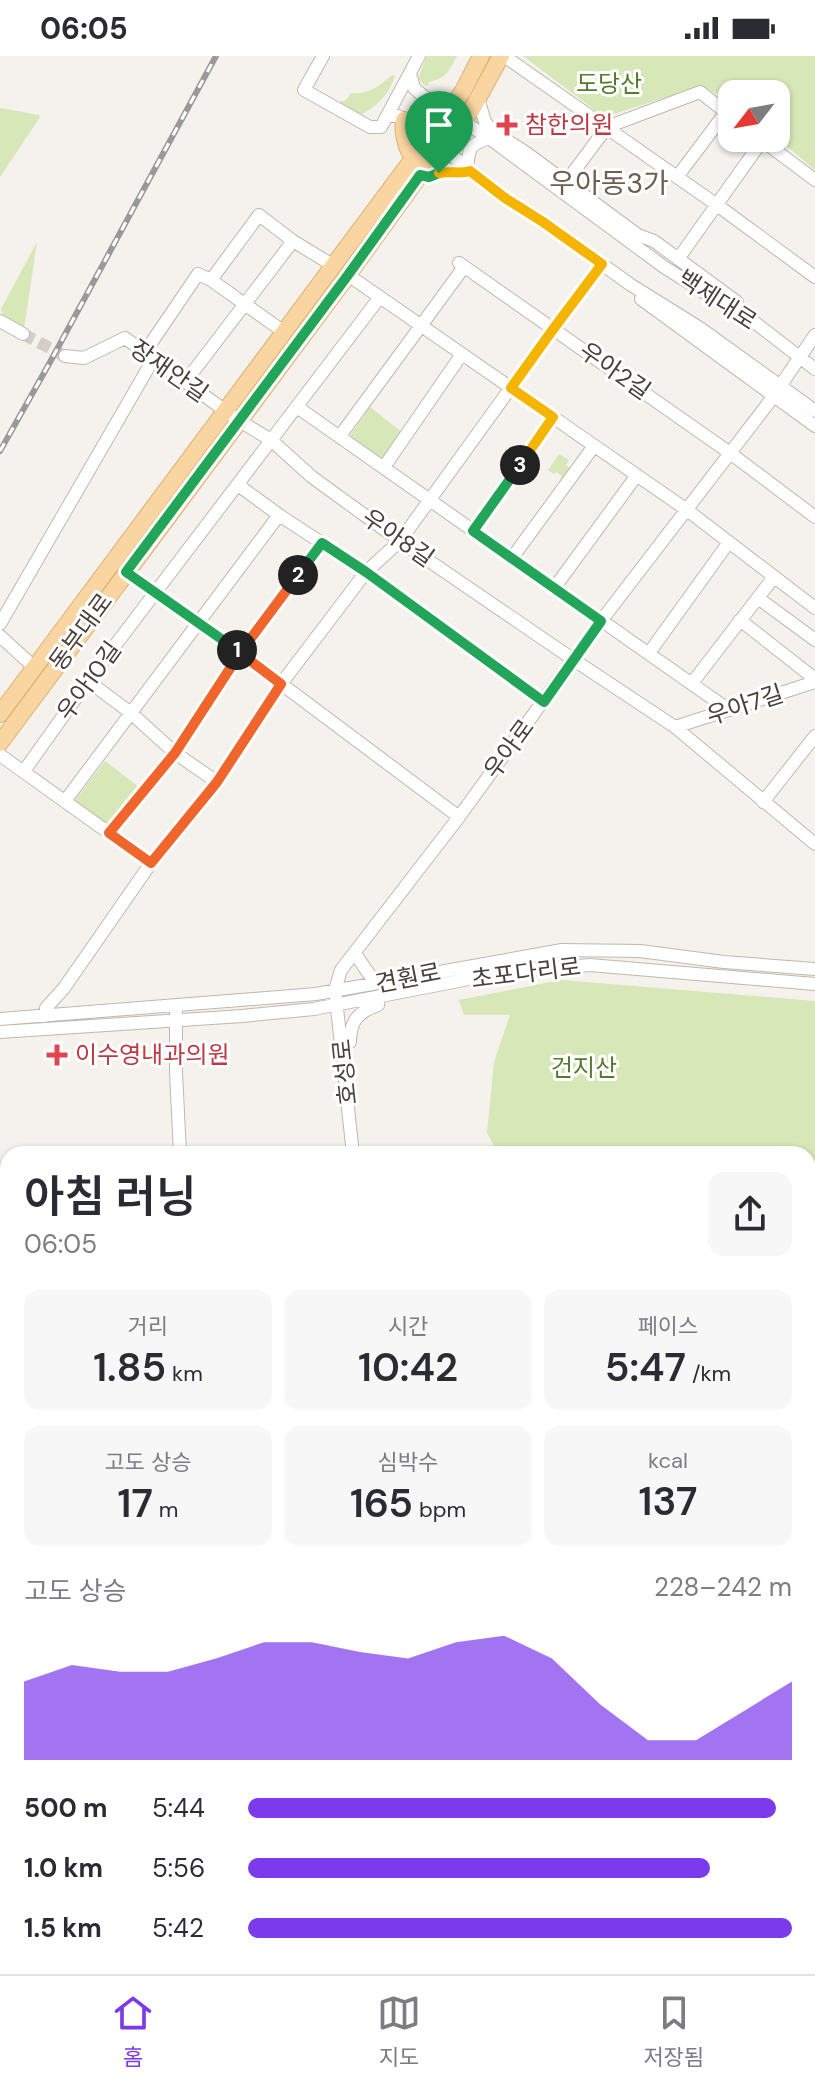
<!DOCTYPE html>
<html lang="ko">
<head>
<meta charset="utf-8">
<style>
	body { margin:0; font-family:"DM Sans","Noto Sans KR",sans-serif; background:#f7f7f7; color:#2b2b33; height:100vh; display:flex; flex-direction:column; font-size:30px; white-space:nowrap }
	* { box-sizing:border-box; margin:0 }
	p { font-size:26px; color:#7c7c81 }
	.icon { flex:none; width:44px; height:44px; fill:none; stroke:currentColor; stroke-width:2; stroke-linecap:round; stroke-linejoin:round }
	.map { position:relative; flex:1; overflow:hidden }
	.details { position:absolute; left:0px; top:1090px; width:816px; height:828px; display:flex; flex-direction:column; background:#fff; border-radius:24px 24px 0 0; box-shadow:0 2px 6px #0004 }
	.details>* { flex:none }
	.needle { width:52px; rotate:239deg }
	.buttons { position:absolute; left:718px; top:24px; display:grid; gap:16px }
	.buttons a { display:grid; place-items:center; width:72px; height:72px; border-radius:16px; background:#fff; box-shadow:0 2px 6px #0004; font-size:40px }
	.pin { position:absolute; display:grid; place-items:center; width:68px; height:68px; color:#fff; margin:-82px -34px; border-radius:50% 50% 50% 0; rotate:-45deg; box-shadow:0 0 8px #0007 }
	.pin .icon { rotate:45deg }
	.km { position:absolute; width:40px; height:40px; margin:-20px; border-radius:50%; background:#222; color:#fff; font-size:22px; line-height:40px; text-align:center }
	.round { display:grid; place-items:center; flex:none; width:84px; height:84px; border-radius:16px; background:#f7f7f7 }
	.overview { display:flex; align-items:center; justify-content:space-between; height:136px; padding:0 24px }
	h1 { font-size:44px; font-weight:600; line-height:60px }
	.metrics { display:grid; grid-template-columns:repeat(3,1fr); gap:12px; height:136px; padding:8px 24px }
	.metrics div { display:grid; align-content:center; border-radius:16px; background:#f7f7f7; text-align:center }
	.metrics b { font-size:40px; font-weight:600 }
	.metrics small { font-size:22px; font-weight:400 }
	.metrics p { font-size:22px }
	.chart { height:224px; padding:16px 24px }
	.chart p { display:flex; justify-content:space-between }
	.chart svg { width:100%; height:144px; margin-top:8px; fill:#7c3aed; opacity:.7 }
	ul { padding:0 24px; list-style:none; font-size:26px }
	li { display:grid; grid-template-columns:128px 96px 1fr; align-items:center; height:60px }
	li i { height:20px; border-radius:10px; background:#7c3aed }
	.status { display:flex; justify-content:space-between; align-items:center; height:56px; padding:0 40px; background:#fff; direction:ltr }
	.status svg { height:22px; fill:currentColor }
	.tab-bar { display:flex; justify-content:space-around; align-items:center; height:112px; border-top:2px solid #e1e1e2; background:#fff; font-size:22px; color:#7c7c81 }
	.tab-bar a { display:grid; justify-items:center; gap:4px }
	.tab-bar .on { color:#7c3aed }
	.map>svg:first-child { display:block }
	.green { fill:#d7e7b7 }
	.lines { fill:none; stroke-linecap:round; stroke-linejoin:round }
	.minor-tunnel { stroke:#d3cec8; stroke-width:12; stroke-dasharray:12 6; stroke-linecap:butt }
	.minor-casing { stroke:#c0b8af; stroke-width:14 }
	.major-casing { stroke:#deb071; stroke-width:18 }
	.minor { stroke:#fff; stroke-width:12 }
	.major { stroke:#f9d5a1; stroke-width:16 }
	.rail-casing { stroke:#999; stroke-width:6 }
	.rail { stroke:#fff; stroke-width:3; stroke-dasharray:9; stroke-linecap:butt }
	.split-1-casing { stroke:#fff; stroke-width:16 }
	.split-2-casing { stroke:#fff; stroke-width:16 }
	.split-3-casing { stroke:#fff; stroke-width:16 }
	.split-4-casing { stroke:#fff; stroke-width:16 }
	.split-1 { stroke:#22a559; stroke-width:10 }
	.split-2 { stroke:#f0652b; stroke-width:10 }
	.split-3 { stroke:#22a559; stroke-width:10 }
	.split-4 { stroke:#f5b400; stroke-width:10 }
	.health-dot { fill:#e0444e; stroke:#fff; stroke-width:3 }
	.labels { text-anchor:middle; stroke-width:6; stroke-linejoin:round; paint-order:stroke }
	.park-label { font-size:24px; fill:#54792f; stroke:#fff }
	.health-label { font-size:24px; fill:#be3a42; stroke:#fff; text-anchor:start }
	.street-label { font-size:24px; fill:#49413a; stroke:#fff }
	.quarter-label { font-size:28px; fill:#6c5e51; stroke:#fff }
</style>
</head>
<body>
<div class="status"><b>06:05</b><svg viewBox="0 0 49 12"><path d="M0 12V9h3v3zM5 12V6h3v6zM10 12V3h3v9zM15 12V0h3v12zM26 1h20v11H26zM47 4h2v5h-2z"/></svg></div>
<div class="map">
<svg width="815" height="1918" viewBox="0 0 815 1918">
	<rect width="100%" height="100%" fill="#f5f1ec"/>
	<path class="green" d="M 427,0 L 457,0 C 449,15 447,22 429,26 L 428,30 L 424,29 L 418,22 Z
		M 523,0 L 815,0 L 815,114 L 776,81 L 776,38 L 732,38 L 732,46 L 702,30 L 604,61 Z
		M 392,19 L 395,20 C 390,37 376,52 360,59 L 333,47 L 345,45 L 351,37 C 368,39 380,30 392,19 Z
		M 0,52 L 39,59 L 40,61 L 0,121 Z
		M 37,186 L 24,273 L 3,261 L 1,253 Z
		M 370,351 L 403,377 L 383,405 L 350,380 Z
		M 559,398 L 569,404 L 566,409 L 571,413 L 562,425 L 560,424 L 562,420 L 556,416 L 554,418 L 548,414 Z
		M 105,705 L 139,731 L 108,773 L 73,747 Z
		M 561,924 L 815,945 L 815,1667 L 808,1675 L 808,1098 L 498,1098 L 487,1077 L 494,1006 L 510,959 L 464,959 L 459,944 Z
		M 808,1795 L 815,1804 L 815,1918 L 341,1918 L 337,1910 L 808,1910 Z
		M 8,1819 L 8,1885 L 0,1891 L 0,1829 Z
		M 8,1890 L 8,1910 L 87,1910 L 87,1918 L 0,1918 L 0,1895 Z
		M 93,1910 L 160,1910 L 161,1918 L 92,1918 Z"/>
	<g class="lines">
		<path class="minor-tunnel" d="M 23,278 L 65,300"/>
		<g class="minor-casing">
			<path id="minor" d="M 323,0 L 304,34 L 370,71 L 381,71 L 419,0
				M 504,0 L 717,149 L 815,221
				M 410,18 L 414,32 L 422,39 L 489,82 L 664,211 L 732,254 L 740,255 L 815,313
				M 478,42 L 485,66 L 494,76 L 525,96 L 638,179 L 654,185 L 737,246 L 740,255
				M 387,60 L 398,60 L 404,64 L 429,81 L 505,142 L 543,166 L 631,229 L 700,272 L 815,355
				M 759,82 L 815,124
				M 467,112 C 470,92 467,90 489,82
				M 420,119 C 431,121 437,115 448,116 C 457,116 462,117 470,115
				M 677,121 L 726,56
				M 566,126 L 607,71 L 700,36 L 732,61
				M 678,203 L 762,85
				M 459,207 L 730,397 L 815,461
				M 348,219 L 687,454 L 815,552
				M 211,224 L 259,159 L 293,185 L 334,210
				M 641,243 L 815,370
				M 0,265 L 23,278
				M 145,296 L 198,218 L 211,224 L 284,276
				M 65,300 L 84,302 L 125,282 L 238,364 L 271,384 L 312,421 L 400,485 L 574,604 L 675,671 L 815,788
				M 186,325 L 293,185
				M 297,351 L 729,654
				M 340,380 L 464,211
				M 384,411 L 462,298
				M 238,429 L 279,459 L 366,516 L 544,646
				M 473,475 L 553,361
				M 512,502 L 594,390
				M 126,516 L 240,597 L 459,761
				M 555,531 L 637,419
				M 758,542 L 815,584
				M 740,564 L 815,623
				M 0,568 L 154,302
				M 0,580 L 35,612
				M 649,597 L 729,486
				M 88,625 L 131,657 L 175,697 L 217,726
				M 692,627 L 774,521
				M 675,671 L 815,626
				M 0,699 L 151,807
				M 24,715 L 88,625 L 380,241
				M 65,745 L 279,459
				M 763,746 L 815,680
				M 109,777 L 175,697 L 240,597 L 322,487
				M 354,897 C 361,904 364,913 371,920 L 372,928
				M 176,957 L 176,1016 L 180,1098
				M 46,960 L 46,952 L 64,932 L 151,807 L 217,726 L 281,628 L 366,516 L 400,485 L 554,272 L 602,208
				M 0,963 L 316,938 L 562,894 L 640,895 L 724,906 L 815,913
				M 0,976 L 242,960 L 314,953 L 505,916 L 590,909 L 815,928
				M 342,987 L 350,986 C 350,965 358,956 378,949 L 379,941
				M 353,1098 L 335,934 L 341,914 L 459,761 L 601,565 L 770,345 L 815,279
				M 0,1366 L 8,1361
				M 0,1420 L 8,1426
				M 0,1610 L 8,1617
				M 0,1795 L 8,1783
				M 201,1910 L 205,1918"/>
		</g>
		<g class="major-casing">
			<path id="major" d="M 404,64 C 402,76 406,92 413,102
				M 0,658 L 429,81 L 463,35 L 481,0
				M 0,687 L 348,219 L 420,119 L 471,55 L 501,0"/>
		</g>
		<use href="#minor" class="minor"/>
		<use href="#major" class="major"/>
		<g class="rail-casing">
			<path id="rail" d="M 0,395 L 49,308 L 216,0"/>
		</g>
		<use href="#rail" class="rail"/>
	</g>
	<g class="lines">
		<g class="split-1-casing">
			<path id="split-1" d="M 237,594 L 126,516 L 348,219 L 420,119 L 429,121 L 439,117"/>
		</g>
		<g class="split-2-casing">
			<path id="split-2" d="M 237,594 L 240,597 L 281,628 L 217,726 L 151,807 L 109,777 L 175,697 L 240,597 L 298,519"/>
		</g>
		<g class="split-3-casing">
			<path id="split-3" d="M 298,519 L 322,487 L 366,516 L 544,646 L 601,565 L 473,475 L 520,409"/>
		</g>
		<g class="split-4-casing">
			<path id="split-4" d="M 439,117 C 450,115 460,118 470,115 L 505,142 L 543,166 L 602,208 L 554,272 L 511,332 L 553,361 L 520,409"/>
		</g>
		<use href="#split-1" class="split-1"/>
		<use href="#split-2" class="split-2"/>
		<use href="#split-3" class="split-3"/>
		<use href="#split-4" class="split-4"/>
	</g>
	<g class="health-dot">
		<path d="M503 57h8v8h8v8h-8v8h-8v-8h-8v-8h8z"/>
		<path d="M53 987h8v8h8v8h-8v8h-8v-8h-8v-8h8z"/>
	</g>
	<g class="labels">
		<g class="park-label">
			<text x="609" y="36">도당산</text>
			<text x="584" y="1020">건지산</text>
		</g>
		<g class="health-label">
			<text x="525" y="77">참한의원</text>
			<text x="75" y="1007">이수영내과의원</text>
		</g>
		<g class="street-label">
			<text transform="translate(717 244) rotate(33)" y="8">백제대로</text>
			<text transform="translate(169 315) rotate(35)" y="8">장재안길</text>
			<text transform="translate(615 315) rotate(35)" y="8">우아2길</text>
			<text transform="translate(398 482) rotate(35)" y="8">우아8길</text>
			<text transform="translate(81 576) rotate(-54)" y="8">동부대로</text>
			<text transform="translate(89 625) rotate(-54)" y="8">우아10길</text>
			<text transform="translate(745 649) rotate(-18)" y="8">우아7길</text>
			<text transform="translate(509 693) rotate(-54)" y="8">우아로</text>
			<text transform="translate(526 917) rotate(-7)" y="8">초포다리로</text>
			<text transform="translate(408 922) rotate(-11)" y="8">견훤로</text>
			<text transform="translate(345 1016) rotate(-96)" y="8">호성로</text>
		</g>
		<g class="quarter-label">
			<text x="609" y="137">우아동3가</text>
		</g>
	</g>
</svg>
<div class="buttons">
<a><svg class="needle" viewBox="-14 -14 28 28"><path d="M0-13l5 13h-10z" fill="#e53935"/><path d="M0 13l5-13h-10z" fill="#7c7c81"/></svg></a>
</div>
<div class="pin" style="left:439px;top:117px;background:#1e9e55"><svg class="icon" aria-label="arrive" viewBox="0 0 24 24"><path d="M6 21V4h12l-3 4 3 4H6"/></svg></div>
<b class="km" style="left:237px;top:594px">1</b>
<b class="km" style="left:298px;top:519px">2</b>
<b class="km" style="left:520px;top:409px">3</b>
<section class="details">
<div class="overview"><div><h1>아침 러닝</h1><p>06:05</p></div><a class="round"><svg class="icon" aria-label="share" viewBox="0 0 24 24"><path d="M12 15V3M7 8l5-5 5 5M5 13v7h14v-7"/></svg></a></div>
<div class="metrics">
<div><p>거리</p><b>1.85<small> km</small></b></div>
<div><p>시간</p><b>10:42</b></div>
<div><p>페이스</p><b>5:47<small> /km</small></b></div>
</div>
<div class="metrics">
<div><p>고도 상승</p><b>17<small> m</small></b></div>
<div><p>심박수</p><b>165<small> bpm</small></b></div>
<div><p>kcal</p><b>137</b></div>
</div>
<div class="chart"><p><span>고도 상승</span>228–242 m</p>
<svg viewBox="0 0 160 44" preserveAspectRatio="none"><path d="M0 44V20L10 15L20 17L30 17L40 13L50 8L60 8L70 11L80 13L90 8L100 6L110 13L120 27L130 38L140 38L150 29L160 20V44z"/></svg>
</div>
<ul>
<li><b>500 m</b>5:44<i style="width:97%"></i></li>
<li><b>1.0 km</b>5:56<i style="width:85%"></i></li>
<li><b>1.5 km</b>5:42<i style="width:100%"></i></li>
</ul>
</section>
</div>
<nav class="tab-bar">
<a class="on"><svg class="icon" aria-label="home" viewBox="0 0 24 24"><path d="M3 11l9-7 9 7M6 9v11h12V9"/></svg>홈</a>
<a><svg class="icon" aria-label="map" viewBox="0 0 24 24"><path d="M3 6l6-2 6 2 6-2v14l-6 2-6-2-6 2zM9 4v14M15 6v14"/></svg>지도</a>
<a><svg class="icon" aria-label="saved" viewBox="0 0 24 24"><path d="M7 4h10v16l-5-4-5 4z"/></svg>저장됨</a>
</nav>
</body>
</html>
